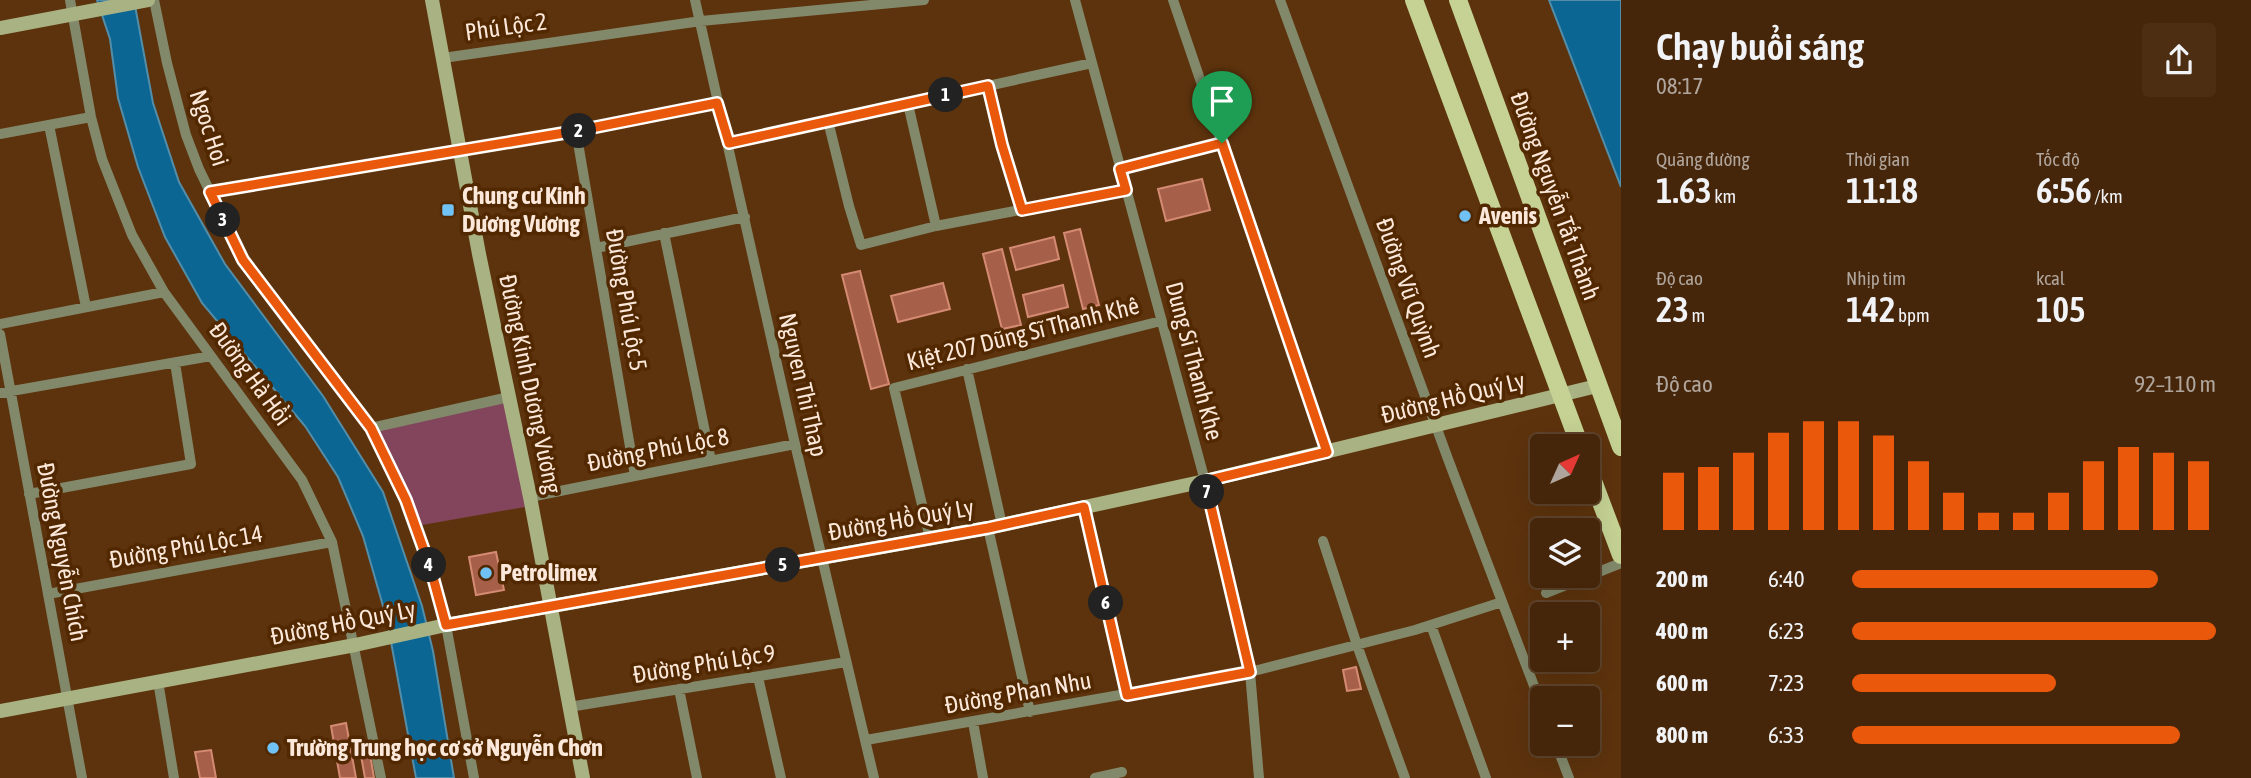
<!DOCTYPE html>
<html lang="vi">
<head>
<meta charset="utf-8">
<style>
	body { margin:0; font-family:"Asap Condensed",sans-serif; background:#4d2e13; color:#f1f3f6; height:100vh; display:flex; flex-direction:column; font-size:26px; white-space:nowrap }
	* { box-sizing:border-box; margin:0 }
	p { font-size:23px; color:#b0a59c }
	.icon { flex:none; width:38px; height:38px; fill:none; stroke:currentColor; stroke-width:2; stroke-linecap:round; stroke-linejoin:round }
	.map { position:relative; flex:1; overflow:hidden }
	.side { display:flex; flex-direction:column; background:#46260a; width:630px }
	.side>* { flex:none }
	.needle { width:46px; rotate:45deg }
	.fabs { position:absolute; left:1530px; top:434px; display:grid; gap:14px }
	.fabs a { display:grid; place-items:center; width:70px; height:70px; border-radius:7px; background:#46260a; box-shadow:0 7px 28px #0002,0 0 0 2px #5e432b; font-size:35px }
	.pin { position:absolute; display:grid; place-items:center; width:60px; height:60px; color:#fff; margin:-72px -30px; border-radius:50% 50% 50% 0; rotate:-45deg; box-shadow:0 0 7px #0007 }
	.pin .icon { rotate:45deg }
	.km { position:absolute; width:35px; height:35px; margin:-18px; border-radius:50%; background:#222; color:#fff; font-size:19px; line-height:35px; text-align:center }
	.round { display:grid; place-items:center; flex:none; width:74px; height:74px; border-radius:7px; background:#4d2e13 }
	.summary { display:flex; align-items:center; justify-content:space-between; height:119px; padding:0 35px }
	h1 { font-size:38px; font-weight:600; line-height:52px }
	.figures { display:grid; grid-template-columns:repeat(3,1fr); gap:10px; height:119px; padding:7px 35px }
	.figures div { display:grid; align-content:center }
	.figures b { font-size:35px; font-weight:600 }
	.figures small { font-size:19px; font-weight:400 }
	.figures p { font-size:19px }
	.chart { height:196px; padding:14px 35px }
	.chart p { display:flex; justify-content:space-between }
	.chart svg { width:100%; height:126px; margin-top:7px; stroke:#ea580c; stroke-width:6 }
	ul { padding:0 35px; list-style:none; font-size:23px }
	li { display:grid; grid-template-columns:112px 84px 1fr; align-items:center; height:52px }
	li i { height:18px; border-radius:9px; background:#ea580c }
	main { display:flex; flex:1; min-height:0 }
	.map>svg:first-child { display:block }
	.green { fill:#82455b }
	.water { fill:#0b6693; stroke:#538da8; stroke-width:2 }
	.building { fill:#a6604a; stroke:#d48a73; stroke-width:2 }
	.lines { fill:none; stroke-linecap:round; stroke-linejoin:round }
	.street { stroke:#82896b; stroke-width:10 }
	.secondary { stroke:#a8b283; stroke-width:14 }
	.primary { stroke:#c5d294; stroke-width:18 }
	.route-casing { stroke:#fff; stroke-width:14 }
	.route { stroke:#ea580c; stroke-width:9 }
	.poi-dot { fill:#70c1f4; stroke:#512800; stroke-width:2.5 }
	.labels { text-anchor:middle; stroke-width:7; stroke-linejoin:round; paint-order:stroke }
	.street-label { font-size:24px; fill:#fce8da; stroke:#512800 }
	.poi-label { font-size:24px; font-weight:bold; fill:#fce8da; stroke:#512800; text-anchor:start }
</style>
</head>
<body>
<main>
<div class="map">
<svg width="1621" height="778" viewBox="0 0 1621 778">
	<rect width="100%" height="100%" fill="#5d330d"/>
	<path class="green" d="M 509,397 L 525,507 L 422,525 L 371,428 Z"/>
	<path class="water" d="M 97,0 L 134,0 L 153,103 L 179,182 L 225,264 L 323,396 L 383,492 L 422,606 L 433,651 L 454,778 L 416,778 L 387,620 L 363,536 L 338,477 L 305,426 L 202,303 L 165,237 L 138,167 L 118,98 L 110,39 Z
		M 1549,0 L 1621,0 L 1621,187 Z"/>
	<path class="building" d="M 1202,179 L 1210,210 L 1166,221 L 1158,189 Z
		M 1080,229 L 1099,305 L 1083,309 L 1064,233 Z
		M 1054,237 L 1059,259 L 1016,270 L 1010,248 Z
		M 1002,249 L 1021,325 L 1002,329 L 983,254 Z
		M 860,271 L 889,384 L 871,389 L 842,275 Z
		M 943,283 L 950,309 L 898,322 L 891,296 Z
		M 1063,285 L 1068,307 L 1028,317 L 1023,295 Z
		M 496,552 L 504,590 L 476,595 L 469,557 Z
		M 1356,667 L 1361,689 L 1347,691 L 1343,670 Z
		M 346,723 L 356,778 L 340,778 L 331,726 Z
		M 369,748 L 374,778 L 365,778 L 360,750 Z
		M 211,750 L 216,778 L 200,778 L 195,752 Z"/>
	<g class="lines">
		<path class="street" d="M 70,0 L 91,117 L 102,159 L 132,235 L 164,292 L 302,480 L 332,542 L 381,778
			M 154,0 L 167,63 L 186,135 L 199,169 L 243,260 L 371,428 L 406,501 L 431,570 L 446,625 L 474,778
			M 695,0 L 795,444 L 874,778
			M 1075,0 L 1205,481 L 1250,672 L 1259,778
			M 1173,0 L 1327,452
			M 1280,0 L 1448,459 L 1542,707
			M 443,58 L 701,21 L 924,0
			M 988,86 L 1001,145 L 1022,210
			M 908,104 L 936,226
			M 828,121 L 849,206 L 861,245 L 936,226 L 1126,190
			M 49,125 L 86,307
			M 576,131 L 635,476
			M 0,134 L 91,117
			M 728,143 L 1092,63
			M 1120,169 L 1222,143
			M 210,193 L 576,131 L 717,103
			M 664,233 L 711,461
			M 596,248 L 745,217
			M 0,324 L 164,292
			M 0,334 L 82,778
			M 967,369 L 1002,525
			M 0,393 L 211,356
			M 371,428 L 509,397
			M 29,494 L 191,464 L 175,363
			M 530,497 L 795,444
			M 1084,507 L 1127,695
			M 988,528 L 1030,712
			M 930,538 L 894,388 L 1161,321
			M 1323,541 L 1357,645 L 1405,778
			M 1546,593 L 1621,563
			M 48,594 L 332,542
			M 1431,625 L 1486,778
			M 758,677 L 781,778
			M 158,681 L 174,778
			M 679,689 L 697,778
			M 569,707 L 846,662
			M 973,722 L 983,778
			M 866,740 L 1250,672 L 1415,630 L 1502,602
			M 1556,744 L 1569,778
			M 1095,778 L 1122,772"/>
		<path class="secondary" d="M 432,0 L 479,254 L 530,497 L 583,778
			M 0,28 L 148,0
			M 0,711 L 355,645 L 446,625 L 988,528 L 1205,481 L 1597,386"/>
		<path class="primary" d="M 1414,0 L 1580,446
			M 1458,0 L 1621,447
			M 1587,465 L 1621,555"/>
	</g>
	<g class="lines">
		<g class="route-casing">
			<path id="route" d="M 988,86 L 1002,145 L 1022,210 L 1126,190 L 1120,169 L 1222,143 L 1327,452 L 1205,481 L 1250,672 L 1127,695 L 1084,507 L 988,528 L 446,625 L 431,570 L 406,500 L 371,428 L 243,260 L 210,192 L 576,131 L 717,103 L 729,143 Z"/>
		</g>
		<use href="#route" class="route"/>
	</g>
	<g class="poi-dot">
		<rect x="441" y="203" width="14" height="14" rx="3.5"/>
		<circle cx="1465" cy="216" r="7"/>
		<circle cx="486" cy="573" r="7"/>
		<circle cx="273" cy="748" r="7"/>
	</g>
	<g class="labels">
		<g class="street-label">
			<text transform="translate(506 27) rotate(-8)" y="8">Phú Lộc 2</text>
			<text transform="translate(209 128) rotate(72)" y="8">Ngoc Hoi</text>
			<text transform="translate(1555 196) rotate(70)" y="8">Đường Nguyễn Tất Thành</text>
			<text transform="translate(1408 288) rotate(70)" y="8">Đường Vũ Quỳnh</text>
			<text transform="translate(626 300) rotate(80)" y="8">Đường Phú Lộc 5</text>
			<text transform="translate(1023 334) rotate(-14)" y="8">Kiệt 207 Dũng Sĩ Thanh Khê</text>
			<text transform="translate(1194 361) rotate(75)" y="8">Dung Si Thanh Khe</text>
			<text transform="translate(250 374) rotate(54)" y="8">Đường Hà Hồi</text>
			<text transform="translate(530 384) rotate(78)" y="8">Đường Kinh Dương Vương</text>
			<text transform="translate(803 385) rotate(77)" y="8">Nguyen Thi Thap</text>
			<text transform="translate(1453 398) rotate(-14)" y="8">Đường Hồ Quý Ly</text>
			<text transform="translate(658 450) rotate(-11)" y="8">Đường Phú Lộc 8</text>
			<text transform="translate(901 520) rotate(-10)" y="8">Đường Hồ Quý Ly</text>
			<text transform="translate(186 547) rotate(-10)" y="8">Đường Phú Lộc 14</text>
			<text transform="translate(62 552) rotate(79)" y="8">Đường Nguyễn Chích</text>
			<text transform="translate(343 623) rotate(-11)" y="8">Đường Hồ Quý Ly</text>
			<text transform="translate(704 664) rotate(-9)" y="8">Đường Phú Lộc 9</text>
			<text transform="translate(1018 693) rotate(-10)" y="8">Đường Phan Nhu</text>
		</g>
		<g class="poi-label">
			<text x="462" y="204">Chung cư Kinh<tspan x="462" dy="28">Dương Vương</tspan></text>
			<text x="1479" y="224">Avenis</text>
			<text x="500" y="581">Petrolimex</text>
			<text x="287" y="756">Trường Trung học cơ sở Nguyễn Chơn</text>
		</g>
	</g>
</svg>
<div class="fabs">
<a><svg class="needle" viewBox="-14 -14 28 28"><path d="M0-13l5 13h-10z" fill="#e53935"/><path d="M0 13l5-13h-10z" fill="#b0a59c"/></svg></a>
<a><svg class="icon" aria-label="layers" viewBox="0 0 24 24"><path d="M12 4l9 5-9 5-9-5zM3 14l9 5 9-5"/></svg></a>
<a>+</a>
<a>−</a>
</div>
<div class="pin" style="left:1222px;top:143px;background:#1e9e55"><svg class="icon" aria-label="arrive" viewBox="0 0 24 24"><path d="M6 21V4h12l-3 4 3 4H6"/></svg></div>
<b class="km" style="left:946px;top:95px">1</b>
<b class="km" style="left:579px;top:131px">2</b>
<b class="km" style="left:223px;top:220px">3</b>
<b class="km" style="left:429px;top:565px">4</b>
<b class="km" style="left:783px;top:565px">5</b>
<b class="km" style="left:1106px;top:603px">6</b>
<b class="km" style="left:1207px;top:492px">7</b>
</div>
<section class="side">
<div class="summary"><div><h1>Chạy buổi sáng</h1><p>08:17</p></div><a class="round"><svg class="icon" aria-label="share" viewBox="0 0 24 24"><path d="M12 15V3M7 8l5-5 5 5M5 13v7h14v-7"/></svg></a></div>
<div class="figures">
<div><p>Quãng đường</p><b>1.63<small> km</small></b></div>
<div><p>Thời gian</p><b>11:18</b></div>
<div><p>Tốc độ</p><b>6:56<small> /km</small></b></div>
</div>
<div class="figures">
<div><p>Độ cao</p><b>23<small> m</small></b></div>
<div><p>Nhịp tim</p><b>142<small> bpm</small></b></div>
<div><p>kcal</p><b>105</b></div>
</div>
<div class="chart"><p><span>Độ cao</span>92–110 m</p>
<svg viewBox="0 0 160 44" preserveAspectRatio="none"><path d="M5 44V24M15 44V22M25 44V17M35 44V10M45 44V6M55 44V6M65 44V11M75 44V20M85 44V31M95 44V38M105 44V38M115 44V31M125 44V20M135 44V15M145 44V17M155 44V20"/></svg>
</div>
<ul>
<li><b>200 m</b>6:40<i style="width:84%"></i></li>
<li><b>400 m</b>6:23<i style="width:100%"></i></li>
<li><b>600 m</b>7:23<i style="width:56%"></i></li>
<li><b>800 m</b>6:33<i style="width:90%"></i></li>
</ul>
</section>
</main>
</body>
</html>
